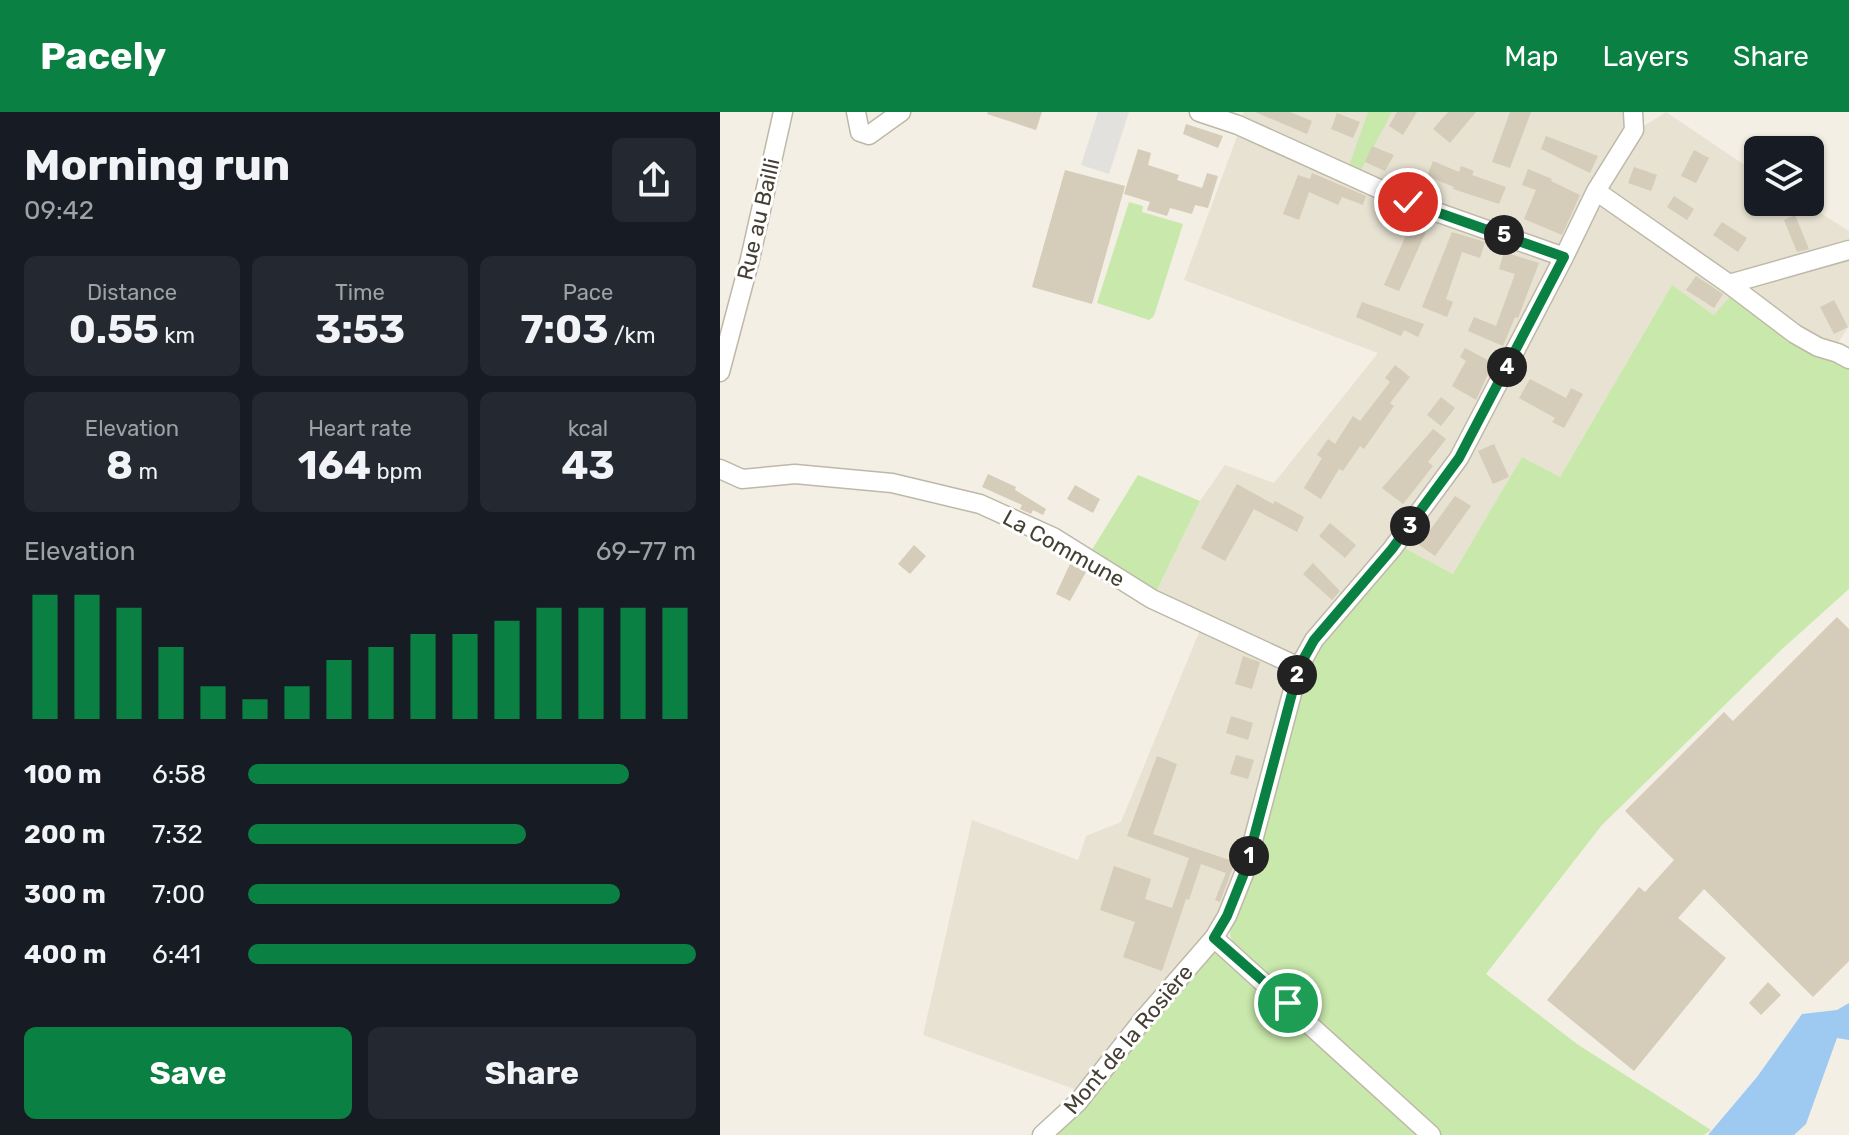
<!DOCTYPE html>
<html lang="en">
<head>
<meta charset="utf-8">
<style>
	body { margin:0; font-family:Rubik,sans-serif; background:#242831; color:#f1f3f6; height:100vh; display:flex; flex-direction:column; font-size:30px; white-space:nowrap }
	* { box-sizing:border-box; margin:0 }
	p { font-size:26px; color:#9ea1a6 }
	.icon { flex:none; width:44px; height:44px; fill:none; stroke:currentColor; stroke-width:2; stroke-linecap:round; stroke-linejoin:round }
	.map { position:relative; flex:1; overflow:hidden }
	.drawer { display:flex; flex-direction:column; background:#171b24; width:720px }
	.drawer>* { flex:none }
	.buttons { position:absolute; left:1024px; top:24px; display:grid; gap:16px }
	.buttons a { display:grid; place-items:center; width:80px; height:80px; border-radius:12px; background:#171b24; box-shadow:0 2px 6px #0004; font-size:40px }
	.pin { position:absolute; display:grid; place-items:center; width:68px; height:68px; color:#fff; margin:-34px; border:4px solid #fff; border-radius:50%; box-shadow:0 2px 8px #0007 }
	.km { position:absolute; width:40px; height:40px; margin:-20px; border-radius:50%; background:#222; color:#fff; font-size:22px; line-height:40px; text-align:center }
	.round { display:grid; place-items:center; flex:none; width:84px; height:84px; border-radius:12px; background:#242831 }
	.summary { display:flex; align-items:center; justify-content:space-between; height:136px; padding:0 24px }
	h1 { font-size:44px; font-weight:700; line-height:60px }
	.stats { display:grid; grid-template-columns:repeat(3,1fr); gap:12px; height:136px; padding:8px 24px }
	.stats div { display:grid; align-content:center; border-radius:12px; background:#242831; text-align:center }
	.stats b { font-size:40px; font-weight:700 }
	.stats small { font-size:22px; font-weight:400 }
	.stats p { font-size:22px }
	.chart { height:224px; padding:16px 24px }
	.chart p { display:flex; justify-content:space-between }
	.chart svg { width:100%; height:144px; margin-top:8px; stroke:#0b8043; stroke-width:6 }
	.button { display:flex; gap:16px; margin-top:auto; padding:16px 24px }
	.button a { flex:1; height:92px; border-radius:12px; background:#0b8043; color:#fff; font-size:32px; font-weight:700; line-height:92px; text-align:center }
	.button a+a { background:#242831; color:#f1f3f6 }
	ul { padding:0 24px; list-style:none; font-size:26px }
	li { display:grid; grid-template-columns:128px 96px 1fr; align-items:center; height:60px }
	li i { height:20px; border-radius:10px; background:#0b8043 }
	header { display:flex; align-items:center; gap:48px; box-sizing:border-box; height:112px; padding:0 40px; background:#0b8043; color:#fff }
	header strong { font-size:38px }
	nav { display:flex; gap:44px; margin-inline-start:auto; font-size:28px }
	main { display:flex; flex:1; min-height:0 }
	.map>svg:first-child { display:block }
	.residential { fill:#e7e2d2 }
	.green { fill:#c9e8ab }
	.parking { fill:#e3e1dd }
	.water { fill:#9ecaf2 }
	.building { fill:#d5ccb9 }
	.lines { fill:none; stroke-linecap:round; stroke-linejoin:round }
	.minor-casing { stroke:#beb8a7; stroke-width:21 }
	.minor { stroke:#fff; stroke-width:18 }
	.route-casing { stroke:#fff; stroke-width:16 }
	.route { stroke:#0b8043; stroke-width:10 }
	.labels { text-anchor:middle; stroke-width:6; stroke-linejoin:round; paint-order:stroke }
	.street-label { font-size:22px; fill:#453f34; stroke:#fff }
</style>
</head>
<body>
<header>
<strong>Pacely</strong>
<nav><a>Map</a><a>Layers</a><a>Share</a></nav>
</header>
<main>
<section class="drawer">
<div class="summary"><div><h1>Morning run</h1><p>09:42</p></div><a class="round"><svg class="icon" aria-label="share" viewBox="0 0 24 24"><path d="M12 15V3M7 8l5-5 5 5M5 13v7h14v-7"/></svg></a></div>
<div class="stats">
<div><p>Distance</p><b>0.55<small> km</small></b></div>
<div><p>Time</p><b>3:53</b></div>
<div><p>Pace</p><b>7:03<small> /km</small></b></div>
</div>
<div class="stats">
<div><p>Elevation</p><b>8<small> m</small></b></div>
<div><p>Heart rate</p><b>164<small> bpm</small></b></div>
<div><p>kcal</p><b>43</b></div>
</div>
<div class="chart"><p><span>Elevation</span>69–77 m</p>
<svg viewBox="0 0 160 44" preserveAspectRatio="none"><path d="M5 44V6M15 44V6M25 44V10M35 44V22M45 44V34M55 44V38M65 44V34M75 44V26M85 44V22M95 44V18M105 44V18M115 44V14M125 44V10M135 44V10M145 44V10M155 44V10"/></svg>
</div>
<ul>
<li><b>100 m</b>6:58<i style="width:85%"></i></li>
<li><b>200 m</b>7:32<i style="width:62%"></i></li>
<li><b>300 m</b>7:00<i style="width:83%"></i></li>
<li><b>400 m</b>6:41<i style="width:100%"></i></li>
</ul>
<div class="button"><a>Save</a><a>Share</a></div>
</section>
<div class="map">
<svg width="1129" height="1023" viewBox="0 0 1129 1023">
	<rect width="100%" height="100%" fill="#f3efe4"/>
	<path class="residential" d="M 524,0 L 904,0 L 909,16 L 843,139 L 686,84 L 519,10 Z
		M 946,0 L 1038,62 L 1038,90 L 1083,90 L 1129,119 L 1129,214 L 1114,237 L 994,203 L 952,173 L 840,365 L 802,345 L 733,462 L 681,434 L 919,17 Z
		M 519,19 L 835,151 L 736,342 L 576,550 L 436,480 L 480,389 L 505,353 L 554,371 L 658,241 L 464,168 Z
		M 480,518 L 564,554 L 569,576 L 535,714 L 493,816 L 360,979 L 203,923 L 252,708 L 358,748 L 366,724 L 401,710 Z"/>
	<path class="green" d="M 648,0 L 672,0 L 641,58 L 629,54 Z
		M 409,90 L 423,94 L 422,100 L 463,112 L 434,204 L 429,208 L 377,191 Z
		M 952,173 L 994,203 L 1014,180 L 1129,253 L 1129,477 L 1061,538 L 882,713 L 766,862 L 857,932 L 991,1018 L 984,1023 L 721,1023 L 675,986 L 513,833 L 510,823 L 511,813 L 589,550 L 607,520 L 681,434 L 733,462 L 802,345 L 840,365 Z
		M 418,363 L 480,389 L 436,480 L 370,441 Z
		M 501,839 L 700,1023 L 333,1023 L 489,840 Z"/>
	<path class="parking" d="M 378,0 L 409,0 L 389,62 L 361,53 Z"/>
	<path class="water" d="M 1129,891 L 1129,928 L 1117,926 L 1086,1012 L 1074,1023 L 988,1023 L 1037,965 L 1082,902 L 1117,898 Z"/>
	<path class="building" d="M 268,0 L 322,0 L 316,18 L 267,2 Z
		M 535,0 L 570,0 L 592,9 L 587,22 Z
		M 677,0 L 697,0 L 683,23 L 669,14 Z
		M 728,0 L 756,0 L 730,31 L 713,17 Z
		M 790,0 L 811,0 L 790,56 L 772,50 Z
		M 617,1 L 640,10 L 633,26 L 611,17 Z
		M 466,12 L 503,24 L 498,36 L 463,22 Z
		M 826,24 L 878,44 L 870,61 L 821,37 Z
		M 652,34 L 674,43 L 665,59 L 645,50 Z
		M 418,37 L 431,41 L 428,53 L 459,63 L 457,68 L 482,76 L 487,61 L 498,64 L 488,96 L 475,93 L 472,102 L 450,96 L 447,104 L 427,98 L 430,90 L 404,82 Z
		M 974,38 L 989,46 L 976,71 L 961,64 Z
		M 713,49 L 739,60 L 741,54 L 754,59 L 752,63 L 786,75 L 779,92 L 733,77 L 734,75 L 707,64 Z
		M 914,55 L 937,63 L 931,79 L 908,71 Z
		M 808,57 L 832,67 L 831,69 L 860,83 L 842,123 L 804,107 L 816,78 L 802,73 Z
		M 345,58 L 405,74 L 372,192 L 312,175 Z
		M 592,61 L 646,84 L 643,93 L 622,85 L 618,93 L 589,80 L 579,108 L 563,102 L 578,63 L 590,67 Z
		M 954,84 L 974,97 L 967,108 L 947,95 Z
		M 1075,103 L 1089,137 L 1077,140 L 1064,108 Z
		M 694,105 L 710,111 L 679,179 L 664,173 Z
		M 1002,110 L 1027,126 L 1018,140 L 993,123 Z
		M 732,120 L 765,130 L 760,146 L 742,140 L 726,187 L 733,190 L 727,205 L 702,195 Z
		M 784,140 L 819,151 L 798,206 L 795,205 L 783,234 L 748,219 L 754,205 L 776,214 L 795,162 L 779,157 Z
		M 976,164 L 1003,182 L 994,196 L 966,178 Z
		M 1114,188 L 1128,215 L 1114,222 L 1100,195 Z
		M 642,190 L 704,212 L 698,225 L 684,218 L 681,224 L 636,205 Z
		M 745,236 L 773,251 L 756,288 L 732,274 L 746,249 L 740,245 Z
		M 675,253 L 690,265 L 670,291 L 674,294 L 644,337 L 640,334 L 623,359 L 619,357 L 601,387 L 584,376 L 602,346 L 597,343 L 608,327 L 615,332 L 633,304 L 640,309 L 670,270 L 665,266 Z
		M 810,267 L 846,286 L 851,276 L 863,282 L 844,316 L 832,310 L 835,306 L 799,286 Z
		M 721,285 L 735,296 L 721,314 L 707,303 Z
		M 713,317 L 726,327 L 708,350 L 713,354 L 683,392 L 662,376 Z
		M 774,332 L 789,365 L 773,372 L 758,339 Z
		M 268,362 L 296,375 L 295,378 L 326,397 L 323,403 L 313,398 L 311,402 L 300,397 L 302,393 L 262,375 Z
		M 517,372 L 553,392 L 555,389 L 584,405 L 577,420 L 534,397 L 505,449 L 481,436 Z
		M 355,373 L 380,387 L 373,401 L 347,387 Z
		M 735,384 L 751,394 L 715,444 L 699,433 Z
		M 610,411 L 636,433 L 625,446 L 599,424 Z
		M 194,433 L 206,444 L 190,462 L 178,452 Z
		M 593,451 L 620,479 L 612,488 L 583,462 Z
		M 350,452 L 366,460 L 350,489 L 336,482 Z
		M 1117,505 L 1129,517 L 1129,849 L 1093,885 L 984,777 L 958,806 L 1006,846 L 914,959 L 827,888 L 919,775 L 925,780 L 954,748 L 905,699 L 1004,600 L 1013,609 Z
		M 523,544 L 540,550 L 532,577 L 515,572 Z
		M 511,604 L 533,611 L 528,628 L 506,621 Z
		M 516,643 L 534,648 L 528,667 L 510,662 Z
		M 437,644 L 457,652 L 433,722 L 515,750 L 500,790 L 495,788 L 506,761 L 481,752 L 469,788 L 466,787 L 442,859 L 403,845 L 415,810 L 380,798 L 394,754 L 431,767 L 425,787 L 452,796 L 469,746 L 407,724 Z
		M 1048,870 L 1061,883 L 1041,903 L 1029,891 Z"/>
	<g class="lines">
		<g class="minor-casing">
			<path id="minor" d="M 136,0 L 140,20 L 149,23 L 181,0
				M 479,0 L 518,13 L 688,90 L 844,145
				M 876,79 L 1009,172 L 1075,222 L 1098,235 L 1118,241 L 1129,247
				M 1009,172 L 1129,138
				M 0,260 L 30,147 L 63,0
				M 0,357 L 22,367 L 75,362 L 172,371 L 260,392 L 333,425 L 432,487 L 579,555
				M 494,826 L 711,1023
				M 322,1023 L 358,990 L 422,909 L 494,826 L 507,804 L 525,759 L 579,555 L 594,528 L 672,437 L 739,346 L 844,145 L 876,79 L 914,18 L 913,0"/>
		</g>
		<use href="#minor" class="minor"/>
	</g>
	<g class="lines">
		<g class="route-casing">
			<path id="route" d="M 568,891 L 494,826 L 507,804 L 525,759 L 579,555 L 594,528 L 672,437 L 739,346 L 844,145 L 688,90"/>
		</g>
		<use href="#route" class="route"/>
	</g>
	<g class="labels">
		<g class="street-label">
			<text transform="translate(38 107) rotate(-77)" y="8">Rue au Bailli</text>
			<text transform="translate(344 436) rotate(29)" y="8">La Commune</text>
			<text transform="translate(408 927) rotate(-50)" y="8">Mont de la Rosière</text>
		</g>
	</g>
</svg>
<div class="buttons">
<a><svg class="icon" aria-label="layers" viewBox="0 0 24 24"><path d="M12 4l9 5-9 5-9-5zM3 14l9 5 9-5"/></svg></a>
</div>
<div class="pin" style="left:568px;top:891px;background:#1e9e55"><svg class="icon" aria-label="arrive" viewBox="0 0 24 24"><path d="M6 21V4h12l-3 4 3 4H6"/></svg></div>
<div class="pin" style="left:688px;top:90px;background:#d93025"><svg class="icon" aria-label="check" viewBox="0 0 24 24"><path d="M5 12l5 5 9-10"/></svg></div>
<b class="km" style="left:529px;top:744px">1</b>
<b class="km" style="left:577px;top:563px">2</b>
<b class="km" style="left:690px;top:414px">3</b>
<b class="km" style="left:787px;top:255px">4</b>
<b class="km" style="left:784px;top:123px">5</b>
</div>
</main>
</body>
</html>
